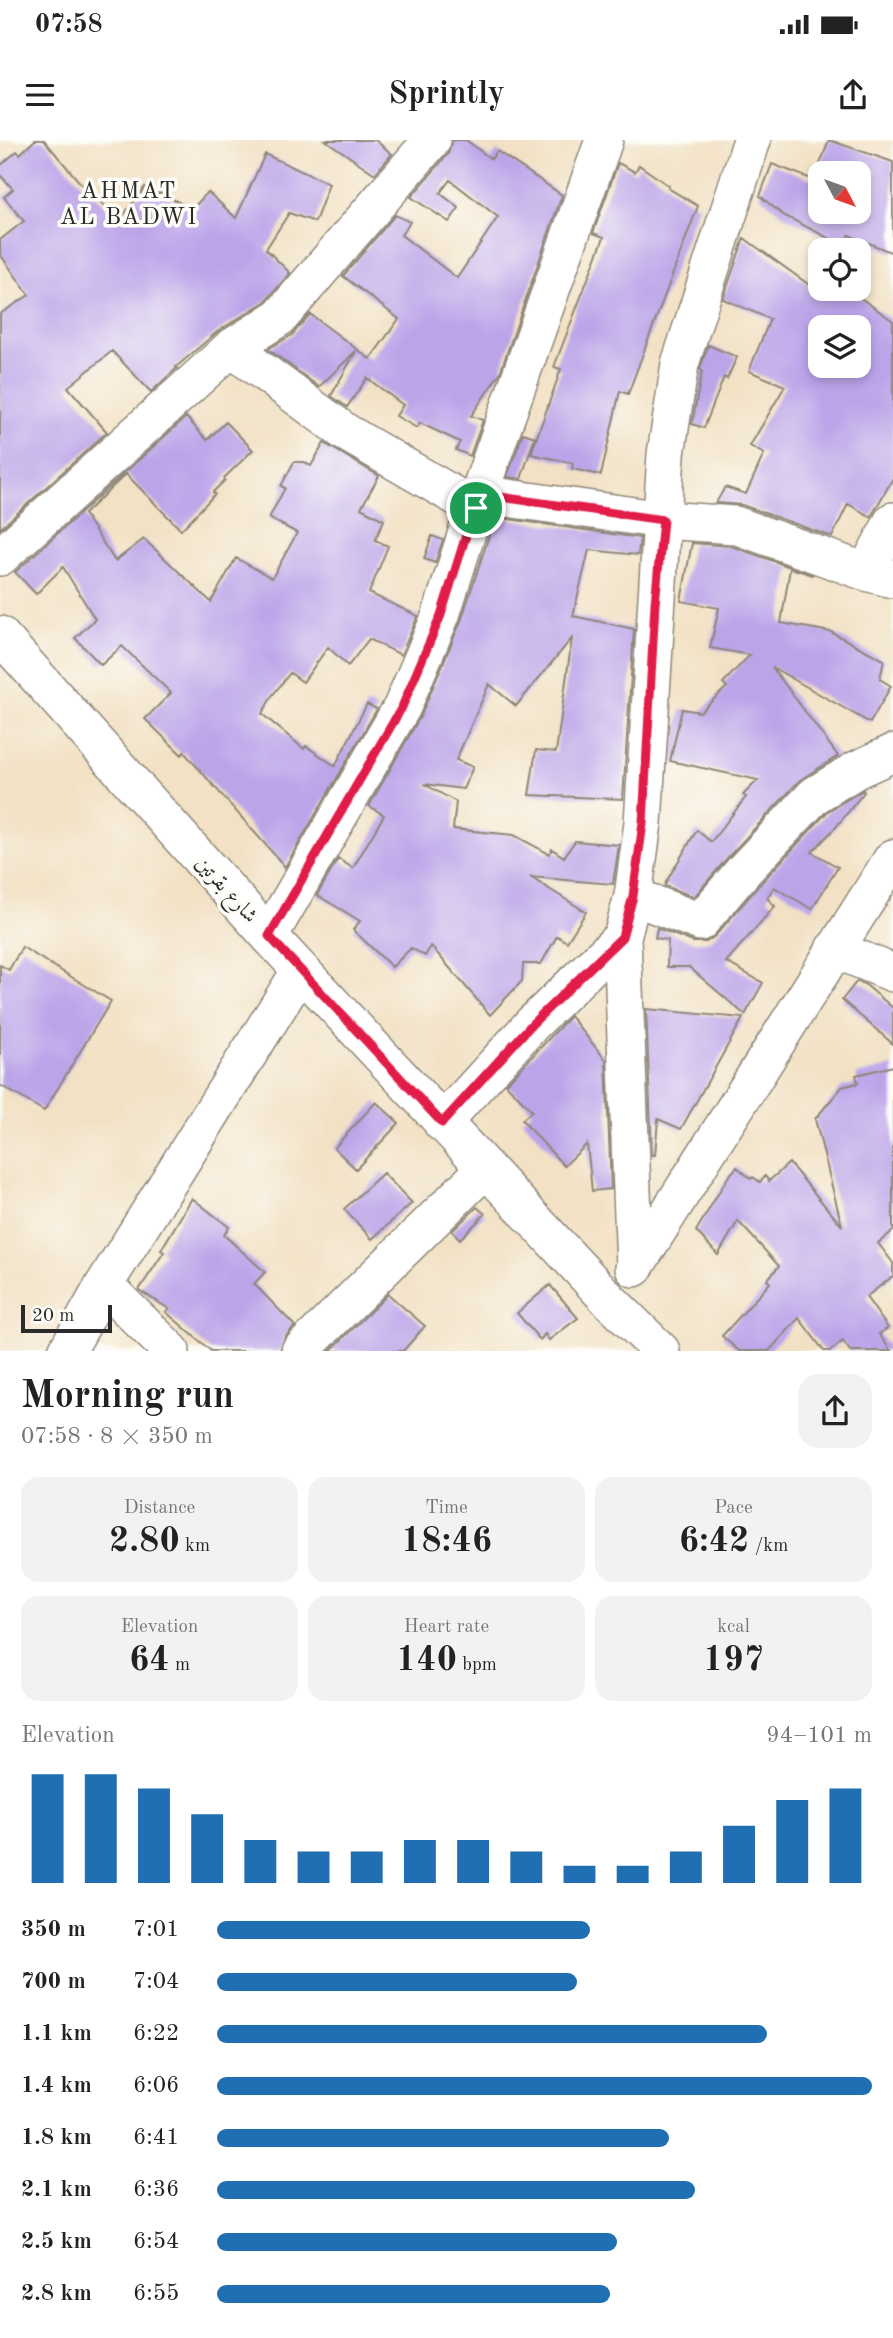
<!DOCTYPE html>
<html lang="en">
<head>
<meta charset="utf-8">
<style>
	body { margin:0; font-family:"Old Standard TT",Amiri,serif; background:#f2f2f2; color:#222; height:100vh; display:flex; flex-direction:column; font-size:26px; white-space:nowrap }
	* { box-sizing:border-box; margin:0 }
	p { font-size:23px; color:#767676 }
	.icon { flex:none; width:38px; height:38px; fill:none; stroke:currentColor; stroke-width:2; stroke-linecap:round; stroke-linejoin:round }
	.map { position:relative; height:1211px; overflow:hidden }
	.panel { display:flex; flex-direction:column; background:#fff; flex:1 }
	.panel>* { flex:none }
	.needle { width:46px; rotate:131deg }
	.tools { position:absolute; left:808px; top:21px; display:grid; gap:14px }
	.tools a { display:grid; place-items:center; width:63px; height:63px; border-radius:14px; background:#fff; box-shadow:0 4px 10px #0003; font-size:35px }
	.scale { position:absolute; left:21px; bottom:18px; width:91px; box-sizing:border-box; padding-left:7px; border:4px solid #2b2b2b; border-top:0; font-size:19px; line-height:24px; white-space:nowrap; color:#2b2b2b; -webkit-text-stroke:5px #fdfcf7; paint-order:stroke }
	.pin { position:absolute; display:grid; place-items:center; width:60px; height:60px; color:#fff; margin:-30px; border:4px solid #fff; border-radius:50%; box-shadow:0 2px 7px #0007 }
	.round { display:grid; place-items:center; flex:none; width:74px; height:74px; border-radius:21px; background:#f2f2f2 }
	.headline { display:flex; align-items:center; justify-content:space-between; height:119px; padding:0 21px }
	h1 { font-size:38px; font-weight:800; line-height:52px }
	.stats { display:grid; grid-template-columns:repeat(3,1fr); gap:10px; height:119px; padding:7px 21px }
	.stats div { display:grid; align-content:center; border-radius:18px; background:#f2f2f2; text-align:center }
	.stats b { font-size:35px; font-weight:800 }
	.stats small { font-size:19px; font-weight:400 }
	.stats p { font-size:19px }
	.chart { height:196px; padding:14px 21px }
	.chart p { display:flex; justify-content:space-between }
	.chart svg { width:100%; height:126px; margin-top:7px; stroke:#1f6fb2; stroke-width:6 }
	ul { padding:0 21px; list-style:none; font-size:23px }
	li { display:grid; grid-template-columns:112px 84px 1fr; align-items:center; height:52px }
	li i { height:18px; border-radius:9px; background:#1f6fb2 }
	.status { display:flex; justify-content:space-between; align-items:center; height:49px; padding:0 35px; background:#fff; direction:ltr }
	.status svg { height:19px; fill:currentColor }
	header { display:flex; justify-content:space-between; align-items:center; height:91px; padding:0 21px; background:#fff; font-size:32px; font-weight:800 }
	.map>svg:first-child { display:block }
	.building { fill:#bca4e9; fill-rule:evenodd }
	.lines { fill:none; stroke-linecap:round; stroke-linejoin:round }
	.minor-casing { stroke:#8e8678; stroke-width:40 }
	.minor { stroke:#fff; stroke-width:37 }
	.route-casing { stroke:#fff; stroke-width:14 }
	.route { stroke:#e11d48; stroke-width:9 }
	.labels { text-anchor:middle; stroke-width:7; stroke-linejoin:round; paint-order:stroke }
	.street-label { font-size:21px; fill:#2b2b2b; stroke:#fdfcf7 }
	.neighbourhood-label { font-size:23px; letter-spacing:2px; fill:#2b2b2b; stroke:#fdfcf7 }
</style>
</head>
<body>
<div class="status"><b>07:58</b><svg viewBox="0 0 49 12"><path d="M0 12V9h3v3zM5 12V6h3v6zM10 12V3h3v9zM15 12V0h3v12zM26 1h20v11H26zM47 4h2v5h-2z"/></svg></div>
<header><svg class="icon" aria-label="menu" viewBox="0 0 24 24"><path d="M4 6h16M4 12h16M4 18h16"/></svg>Sprintly<svg class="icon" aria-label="share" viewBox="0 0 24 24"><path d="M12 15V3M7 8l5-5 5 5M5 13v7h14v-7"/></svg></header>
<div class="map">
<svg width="893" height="1211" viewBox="0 0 893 1211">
	<rect width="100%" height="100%" fill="#fdfcf7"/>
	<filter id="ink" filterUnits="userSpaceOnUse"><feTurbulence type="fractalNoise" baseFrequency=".0143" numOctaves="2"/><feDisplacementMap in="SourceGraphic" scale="14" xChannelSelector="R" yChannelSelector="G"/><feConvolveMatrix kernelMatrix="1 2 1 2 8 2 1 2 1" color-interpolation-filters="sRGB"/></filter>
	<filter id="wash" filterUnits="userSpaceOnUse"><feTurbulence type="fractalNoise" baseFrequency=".00686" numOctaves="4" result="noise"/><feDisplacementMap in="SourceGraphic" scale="28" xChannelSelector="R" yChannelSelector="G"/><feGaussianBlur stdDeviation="1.57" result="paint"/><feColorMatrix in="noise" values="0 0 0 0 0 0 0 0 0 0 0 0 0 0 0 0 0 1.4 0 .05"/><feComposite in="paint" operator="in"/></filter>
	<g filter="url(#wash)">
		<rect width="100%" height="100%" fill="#f2e1c4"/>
		<g id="blocks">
			<path class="building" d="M 35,0 L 44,0 L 92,57 L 94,55 L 119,81 L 145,47 L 157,56 L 159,52 L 192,69 L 208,52 L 236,78 L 265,14 L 329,44 L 315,82 L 289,73 L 266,109 L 290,133 L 266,161 L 217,192 L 176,227 L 177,228 L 151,252 L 112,211 L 68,247 L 107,292 L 0,389 L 0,174 L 29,155 L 0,114 L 0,100 L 24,81 L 4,57 L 13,49 L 0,35 L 0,26 L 17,11 L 20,14 Z
				M 325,0 L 375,0 L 392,14 L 375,34 Z
				M 452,0 L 466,0 L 491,19 L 497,11 L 562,55 L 500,233 L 471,276 L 483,280 L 470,316 L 456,310 L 460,302 L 420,283 L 417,288 L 396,276 L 403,265 L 367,238 L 347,267 L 331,256 L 356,211 L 319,247 L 268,209 L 292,195 L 310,174 L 370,219 L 399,179 L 343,136 L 395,75 L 410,82 L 401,95 L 457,138 L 498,77 L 450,40 L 440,53 L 459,68 L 449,82 L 411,57 L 448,14 Z
				M 829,0 L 893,22 L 893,113 L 849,95 L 844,106 L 783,75 L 760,56 L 772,24 L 814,40 ZM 821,33 L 859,33 L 859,72 L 821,72 Z
				M 618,23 L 635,32 L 639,25 L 669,46 L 668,48 L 698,66 L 628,254 L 620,251 L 601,335 L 572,329 L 573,323 L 531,314 L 561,229 L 554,227 L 604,97 L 593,93 Z
				M 744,98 L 815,149 L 848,149 L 893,181 L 893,338 L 871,377 L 848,364 L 832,397 L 742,365 L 716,363 L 725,347 L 746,354 L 764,314 L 750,306 L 785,246 L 749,231 L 770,179 L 723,159 ZM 821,187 L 859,187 L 859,226 L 821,226 Z
				M 708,205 L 737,217 L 727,239 L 724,237 L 704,288 L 692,284 L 702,231 L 700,229 Z
				M 186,277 L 207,300 L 226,282 L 253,310 L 224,338 L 225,340 L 213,352 L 215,354 L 181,390 L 126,334 L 84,374 L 115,421 L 144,399 L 211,462 L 236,418 L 272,438 L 297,393 L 269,378 L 285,348 L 281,346 L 294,322 L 304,322 L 311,326 L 324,303 L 379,336 L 361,368 L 384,380 L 375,400 L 388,406 L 369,453 L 418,476 L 401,515 L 369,499 L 348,526 L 328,507 L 303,542 L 290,533 L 272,556 L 262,574 L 304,609 L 306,606 L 335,626 L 367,564 L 377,569 L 285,727 L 184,612 L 182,615 L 145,579 L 171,553 L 122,506 L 101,525 L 75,498 L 95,479 L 63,427 L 36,454 L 15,432 Z
				M 523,293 L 535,297 L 521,339 L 507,337 Z
				M 495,377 L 640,398 L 638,415 L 589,410 L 573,476 L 634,489 L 623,659 L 529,655 L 536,610 L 556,612 L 572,498 L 516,566 L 489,544 L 456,620 L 473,627 L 463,649 L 424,644 L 456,662 L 453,689 L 514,695 L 549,714 L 552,709 L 564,717 L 575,701 L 619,705 L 613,744 L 530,737 L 586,772 L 567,802 L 557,796 L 541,824 L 523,824 L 522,841 L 490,875 L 431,806 L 425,816 L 411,808 L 392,827 L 353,790 L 360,781 L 317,755 L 338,719 L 353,728 L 384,675 L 369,666 L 421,575 L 461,481 Z
				M 432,396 L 443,400 L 435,423 L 424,419 Z
				M 692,403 L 731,406 L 813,435 L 790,428 L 781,483 L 831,492 L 884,520 L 880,539 L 891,546 L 870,583 L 772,527 L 838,616 L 800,640 L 730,715 L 694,757 L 665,746 L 666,742 L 697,690 L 711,702 L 746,657 L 743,655 L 758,640 L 670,621 L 682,569 L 700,572 L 727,547 L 723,543 L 750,515 L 710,508 L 719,468 L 681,461 Z
				M 863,650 L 864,652 L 836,687 L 812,712 L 838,727 L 812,769 L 774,747 L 767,758 L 775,766 L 726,822 L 763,843 L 745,875 L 689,827 L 667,827 L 668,800 L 655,798 L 657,788 L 693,802 L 706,802 L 715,796 L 761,743 L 828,671 Z
				M 22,807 L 111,861 L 44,971 L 0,945 L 0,825 L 9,830 Z
				M 857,841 L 866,845 L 893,868 L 893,904 L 842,860 Z
				M 646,869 L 743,878 L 681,989 L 658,979 L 655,1015 L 652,1015 Z
				M 570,876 L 606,920 L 611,1049 L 592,1051 L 587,1004 L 564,1026 L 522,980 L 532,971 L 506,944 Z
				M 893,926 L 893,1091 L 878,1103 L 893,1123 L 893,1136 L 866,1157 L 888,1188 L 879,1194 L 891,1211 L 850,1211 L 843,1201 L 830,1211 L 824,1211 L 799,1178 L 769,1211 L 739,1211 L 722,1196 L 770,1143 L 767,1140 L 779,1126 L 738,1081 L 718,1115 L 696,1091 L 728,1037 L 737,1027 L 751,1039 L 753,1037 L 760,1042 L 765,1036 L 769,1041 L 789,1023 L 842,1086 L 815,979 L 842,947 L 858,943 L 856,935 Z
				M 376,962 L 399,983 L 356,1029 L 334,1008 Z
				M 383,1033 L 412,1063 L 372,1099 L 344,1069 Z
				M 192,1058 L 229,1087 L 224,1095 L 265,1132 L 254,1144 L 295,1186 L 285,1197 L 280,1211 L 211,1211 L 166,1172 L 169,1169 L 139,1150 L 164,1112 L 161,1110 Z
				M 477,1067 L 485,1074 L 460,1099 L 452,1091 Z
				M 550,1145 L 578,1178 L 549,1200 L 545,1194 L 540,1200 L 517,1173 Z
				M 388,1154 L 425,1186 L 403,1211 L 330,1211 Z"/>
		</g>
	</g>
	<g filter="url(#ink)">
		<use href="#blocks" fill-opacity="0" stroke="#8e8678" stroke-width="2"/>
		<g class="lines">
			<g class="minor-casing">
				<path id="minor" d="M 231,208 L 345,292 L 476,368
					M 479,354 L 663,380 L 735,385 L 866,432 L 893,439
					M 0,417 L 231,208 L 280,177 L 432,0
					M 866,432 L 893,381
					M 0,495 L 269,796 L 609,1160 L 661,1211
					M 633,756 L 700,782 L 745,729 L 815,655 L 856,630 L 893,613
					M 269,796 L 402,567 L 441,475 L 479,354 L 604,0
					M 834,809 L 893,833
					M 442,983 L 533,883 L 622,797
					M 635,1126 L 622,797 L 633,756 L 643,683 L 666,314 L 680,224 L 752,0
					M 634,1128 L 893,718
					M 104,1145 L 171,1211
					M 67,1211 L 104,1145 L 301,830
					M 300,1211 L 485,1029"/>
			</g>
			<use href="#minor" class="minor"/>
		</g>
	</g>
	<g class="lines" filter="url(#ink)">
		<g class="route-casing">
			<path id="route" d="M 479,354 L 663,380 L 655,464 L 643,683 L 633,756 L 622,797 L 533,883 L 442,983 L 269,796 L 402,567 L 441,475 Z"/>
		</g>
		<use href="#route" class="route"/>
	</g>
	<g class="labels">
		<g class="street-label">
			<text transform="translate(227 749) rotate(48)" y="7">شارع بقرتين</text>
		</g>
		<g class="neighbourhood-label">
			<text x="129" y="58">AHMAT<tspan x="129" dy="26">AL BADWI</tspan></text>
		</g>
	</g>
</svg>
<div class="tools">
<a><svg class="needle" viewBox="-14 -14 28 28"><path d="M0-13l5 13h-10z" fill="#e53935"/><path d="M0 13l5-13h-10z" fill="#767676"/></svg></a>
<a><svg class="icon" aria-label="locate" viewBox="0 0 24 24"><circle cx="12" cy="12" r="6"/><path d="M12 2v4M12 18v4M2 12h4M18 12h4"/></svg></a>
<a><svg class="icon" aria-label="layers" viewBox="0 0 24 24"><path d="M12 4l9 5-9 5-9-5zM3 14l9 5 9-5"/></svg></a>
</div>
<div class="scale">20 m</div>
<div class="pin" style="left:476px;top:368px;background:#1e9e55"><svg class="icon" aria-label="arrive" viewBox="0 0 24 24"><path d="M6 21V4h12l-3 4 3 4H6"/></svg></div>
</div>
<section class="panel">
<div class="headline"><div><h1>Morning run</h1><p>07:58 · 8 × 350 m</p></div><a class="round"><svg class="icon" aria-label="share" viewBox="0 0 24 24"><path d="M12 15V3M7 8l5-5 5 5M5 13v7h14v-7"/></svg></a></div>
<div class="stats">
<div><p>Distance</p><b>2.80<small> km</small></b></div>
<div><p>Time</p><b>18:46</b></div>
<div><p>Pace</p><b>6:42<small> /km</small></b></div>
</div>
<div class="stats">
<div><p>Elevation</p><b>64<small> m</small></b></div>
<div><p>Heart rate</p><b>140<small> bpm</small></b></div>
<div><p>kcal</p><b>197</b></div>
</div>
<div class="chart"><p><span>Elevation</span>94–101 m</p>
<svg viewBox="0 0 160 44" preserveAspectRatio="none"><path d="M5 44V6M15 44V6M25 44V11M35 44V20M45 44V29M55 44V33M65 44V33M75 44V29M85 44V29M95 44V33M105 44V38M115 44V38M125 44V33M135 44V24M145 44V15M155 44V11"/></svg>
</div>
<ul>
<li><b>350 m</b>7:01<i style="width:57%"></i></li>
<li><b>700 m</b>7:04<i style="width:55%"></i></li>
<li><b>1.1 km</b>6:22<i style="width:84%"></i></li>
<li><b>1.4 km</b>6:06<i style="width:100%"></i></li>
<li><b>1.8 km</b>6:41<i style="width:69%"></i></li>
<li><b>2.1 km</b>6:36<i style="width:73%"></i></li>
<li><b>2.5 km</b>6:54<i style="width:61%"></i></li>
<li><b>2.8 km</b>6:55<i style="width:60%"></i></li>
</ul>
</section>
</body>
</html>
